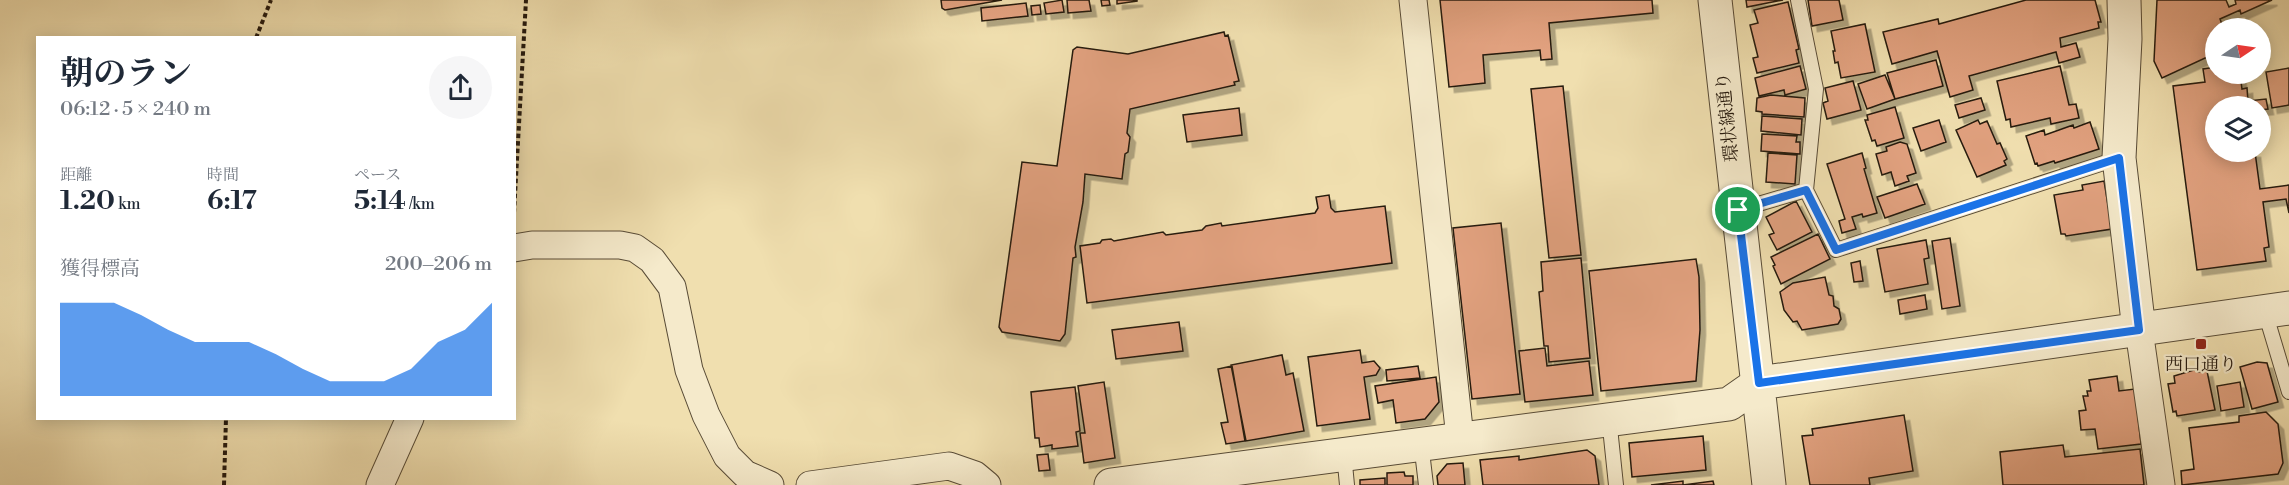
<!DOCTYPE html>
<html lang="ja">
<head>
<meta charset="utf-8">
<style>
	body { margin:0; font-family:"Libre Bodoni","Noto Serif JP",serif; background:#f6f6f7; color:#1f2937; height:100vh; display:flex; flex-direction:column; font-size:22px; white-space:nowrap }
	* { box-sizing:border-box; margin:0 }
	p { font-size:20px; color:#747a83 }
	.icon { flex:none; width:33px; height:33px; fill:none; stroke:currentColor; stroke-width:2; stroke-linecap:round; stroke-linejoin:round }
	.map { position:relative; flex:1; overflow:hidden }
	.drawer { position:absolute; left:36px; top:36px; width:480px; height:384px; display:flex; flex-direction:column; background:#fff; border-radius:0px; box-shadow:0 3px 15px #0003 }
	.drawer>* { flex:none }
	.needle { width:39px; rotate:77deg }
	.fabs { position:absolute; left:2205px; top:18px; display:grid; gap:12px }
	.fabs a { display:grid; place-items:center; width:66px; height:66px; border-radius:50%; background:#fff; box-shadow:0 3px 15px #0003; font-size:30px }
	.pin { position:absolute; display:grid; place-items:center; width:51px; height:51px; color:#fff; margin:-26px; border:3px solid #fff; border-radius:50%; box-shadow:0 2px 6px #0007 }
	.round { display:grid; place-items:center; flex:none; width:63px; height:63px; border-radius:32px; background:#f6f6f7 }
	.summary { display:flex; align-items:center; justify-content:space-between; height:102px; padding:0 24px }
	h1 { font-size:33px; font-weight:700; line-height:45px }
	.stats { display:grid; grid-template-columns:repeat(3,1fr); gap:9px; height:102px; padding:6px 24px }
	.stats div { display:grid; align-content:center }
	.stats b { font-size:26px; font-weight:700 }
	.stats small { font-size:16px; font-weight:400 }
	.stats p { font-size:16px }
	.chart { height:168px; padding:12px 24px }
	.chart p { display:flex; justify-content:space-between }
	.chart svg { width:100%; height:108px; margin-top:6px; fill:#1a73e8; opacity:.7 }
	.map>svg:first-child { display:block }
	.building { fill:#e1a17f; stroke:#261a0e; stroke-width:1.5; filter:url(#shadow) }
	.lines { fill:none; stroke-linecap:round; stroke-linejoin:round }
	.service-casing { stroke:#584b36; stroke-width:16 }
	.minor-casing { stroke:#584b36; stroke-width:29 }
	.tertiary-casing { stroke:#584b36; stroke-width:35 }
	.path { stroke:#261a0e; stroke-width:4; stroke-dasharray:4.5 3; stroke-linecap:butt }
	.service { stroke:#f5eacb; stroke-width:14 }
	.minor { stroke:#f5eacb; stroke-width:27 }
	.tertiary { stroke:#f5eacb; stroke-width:33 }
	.route-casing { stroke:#fff; stroke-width:12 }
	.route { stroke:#1a73e8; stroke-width:8 }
	.poi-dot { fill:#8f2418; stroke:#f5eacb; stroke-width:2 }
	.labels { text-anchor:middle; stroke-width:4.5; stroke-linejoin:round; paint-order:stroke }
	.street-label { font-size:18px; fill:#261a0e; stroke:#f5eacb }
	.poi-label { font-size:18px; fill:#261a0e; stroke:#f5eacb }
</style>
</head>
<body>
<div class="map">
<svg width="2289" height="485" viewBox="0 0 2289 485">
	<defs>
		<filter id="shadow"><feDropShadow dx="5.5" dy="5.5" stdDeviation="0" flood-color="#0004"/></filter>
	</defs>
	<rect width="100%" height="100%" fill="#f0dfaf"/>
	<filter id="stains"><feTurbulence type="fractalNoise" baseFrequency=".00333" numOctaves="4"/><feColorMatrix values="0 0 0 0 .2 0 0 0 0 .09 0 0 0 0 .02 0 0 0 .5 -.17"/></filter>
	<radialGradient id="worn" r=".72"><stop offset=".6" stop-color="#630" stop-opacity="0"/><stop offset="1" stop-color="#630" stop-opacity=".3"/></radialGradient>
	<path class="building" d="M 941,0 L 1002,0 L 945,10 L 942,8 Z
		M 1062,0 L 1064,12 L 1046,14 L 1044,3 Z
		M 1067,0 L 1089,0 L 1091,11 L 1068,13 Z
		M 1101,0 L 1109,0 L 1110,5 L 1102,6 Z
		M 1117,0 L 1137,0 L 1137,1 L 1117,4 Z
		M 1440,0 L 1652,0 L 1653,13 L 1549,23 L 1552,59 L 1541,60 L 1540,50 L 1483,55 L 1485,83 L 1449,87 Z
		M 1746,0 L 1783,0 L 1747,7 Z
		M 1808,0 L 1839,0 L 1843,20 L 1812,26 Z
		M 2026,0 L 2095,0 L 2101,22 L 2098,22 L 2099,28 L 2060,38 L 2061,47 L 2076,43 L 2080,57 L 2059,63 L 2056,52 L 1969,76 L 1973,90 L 1950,97 L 1937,51 L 1892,64 L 1883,32 L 1938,19 L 1939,24 Z
		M 2157,0 L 2226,0 L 2229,7 L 2236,4 L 2235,0 L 2272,0 L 2241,14 L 2240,10 L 2220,19 L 2223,27 L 2216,28 L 2216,53 L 2162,78 L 2154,61 Z
		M 1788,2 L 1799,49 L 1796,50 L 1799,63 L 1757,73 L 1753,58 L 1758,57 L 1750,25 L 1758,23 L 1754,10 Z
		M 1026,3 L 1028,16 L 982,21 L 981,8 Z
		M 1040,5 L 1041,14 L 1032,15 L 1031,6 Z
		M 1865,24 L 1875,72 L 1841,78 L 1838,62 L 1835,63 L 1833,51 L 1835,51 L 1831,31 Z
		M 1224,32 L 1225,36 L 1228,35 L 1239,81 L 1234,82 L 1235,85 L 1130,109 L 1127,133 L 1130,137 L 1128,152 L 1125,154 L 1122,179 L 1085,174 L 1083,202 L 1075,247 L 1076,257 L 1073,258 L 1065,334 L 1060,341 L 1002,332 L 999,327 L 1022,162 L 1057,166 L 1073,50 L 1077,47 L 1128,54 Z
		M 1936,60 L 1943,86 L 1895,99 L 1887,73 Z
		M 1800,66 L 1806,89 L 1785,95 L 1784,90 L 1759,96 L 1755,78 Z
		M 2060,66 L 2069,105 L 2076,104 L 2079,118 L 2051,124 L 2050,118 L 2011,127 L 2010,119 L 2006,120 L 1997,81 Z
		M 2216,67 L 2216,74 L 2240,74 L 2242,89 L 2247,88 L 2248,101 L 2266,99 L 2268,109 L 2260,110 L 2260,106 L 2216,106 L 2216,152 L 2255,152 L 2260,189 L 2289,185 L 2289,213 L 2286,199 L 2263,202 L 2269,247 L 2264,248 L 2266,261 L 2197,270 L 2173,86 L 2205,82 L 2203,69 Z
		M 2289,68 L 2289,105 L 2272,108 L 2266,72 Z
		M 1885,75 L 1895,99 L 1867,109 L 1858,84 Z
		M 1853,81 L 1861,110 L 1827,119 L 1823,103 L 1828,101 L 1825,88 Z
		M 1563,86 L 1581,255 L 1549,258 L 1531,89 Z
		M 1771,95 L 1805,98 L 1804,117 L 1762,114 L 1762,112 L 1756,111 L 1757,98 Z
		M 1981,98 L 1985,110 L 1959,118 L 1955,105 Z
		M 1895,107 L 1904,138 L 1877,146 L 1875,140 L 1872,141 L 1865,120 L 1868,120 L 1867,115 Z
		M 1239,108 L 1242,135 L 1187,142 L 1183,115 Z
		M 1762,116 L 1802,119 L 1801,135 L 1761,131 Z
		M 1939,120 L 1946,142 L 1921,151 L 1913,128 Z
		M 1978,120 L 1980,124 L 1987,121 L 1997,144 L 2000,143 L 2007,159 L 2004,161 L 2006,165 L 1977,177 L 1956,130 Z
		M 2090,122 L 2099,149 L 2055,163 L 2054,161 L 2038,166 L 2037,163 L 2035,164 L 2026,136 L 2044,130 L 2045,135 L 2073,125 L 2074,128 Z
		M 1762,134 L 1797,136 L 1796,142 L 1800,142 L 1800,154 L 1761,151 Z
		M 1900,142 L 1907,144 L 1916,173 L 1907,176 L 1909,181 L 1895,186 L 1891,172 L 1882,175 L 1876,154 L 1887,151 L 1886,147 Z
		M 1768,153 L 1797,155 L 1795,184 L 1766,182 Z
		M 1862,153 L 1866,168 L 1864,169 L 1877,213 L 1863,217 L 1862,214 L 1852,217 L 1856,229 L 1842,233 L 1839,221 L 1845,219 L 1827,164 Z
		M 2104,181 L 2112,229 L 2066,236 L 2065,234 L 2061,234 L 2054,195 L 2083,190 L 2082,185 Z
		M 1917,184 L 1925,204 L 1885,218 L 1877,197 Z
		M 1329,195 L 1331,208 L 1335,212 L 1385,206 L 1392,263 L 1087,303 L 1080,246 L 1100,243 L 1102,240 L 1111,239 L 1114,241 L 1163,232 L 1166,235 L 1202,230 L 1206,226 L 1221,223 L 1222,226 L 1315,213 L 1318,208 L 1316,197 Z
		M 1796,201 L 1812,232 L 1777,250 L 1769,235 L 1774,233 L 1766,217 Z
		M 1501,223 L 1520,394 L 1472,399 L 1453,228 Z
		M 1818,234 L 1830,259 L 1781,284 L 1773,266 L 1775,265 L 1771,257 Z
		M 1950,238 L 1960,306 L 1942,309 L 1932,241 Z
		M 1926,240 L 1929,258 L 1924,259 L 1928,284 L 1885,292 L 1877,249 Z
		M 1581,258 L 1590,358 L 1549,362 L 1548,346 L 1544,346 L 1539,292 L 1543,291 L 1541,262 Z
		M 1696,259 L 1699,277 L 1700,330 L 1696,381 L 1601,391 L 1589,271 Z
		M 1860,261 L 1863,281 L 1854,282 L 1851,263 Z
		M 1825,277 L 1829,295 L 1833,296 L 1834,306 L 1839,309 L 1841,319 L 1838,324 L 1802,330 L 1797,321 L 1793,322 L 1784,310 L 1780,292 L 1793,283 Z
		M 1925,295 L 1927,309 L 1900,314 L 1898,300 Z
		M 1179,322 L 1183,351 L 1116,359 L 1112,330 Z
		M 1545,348 L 1547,366 L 1589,361 L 1593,395 L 1525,402 L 1519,351 Z
		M 1360,350 L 1362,363 L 1374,361 L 1380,368 L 1376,375 L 1364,377 L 1370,419 L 1317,426 L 1308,357 Z
		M 1282,355 L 1286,375 L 1293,373 L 1304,431 L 1246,441 L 1231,365 Z
		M 2257,362 L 2267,363 L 2278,402 L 2252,409 L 2240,367 Z
		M 1232,366 L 1245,441 L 1226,444 L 1221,423 L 1228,422 L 1218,369 Z
		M 1418,366 L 1420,378 L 1387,381 L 1386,370 Z
		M 2197,369 L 2198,372 L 2207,371 L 2215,410 L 2177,416 L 2176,411 L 2173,412 L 2168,384 L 2175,383 L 2174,376 Z
		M 2117,376 L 2119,391 L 2135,389 L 2141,444 L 2098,449 L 2095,429 L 2081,430 L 2079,411 L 2086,410 L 2083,396 L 2088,396 L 2087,391 L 2091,391 L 2089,380 Z
		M 1436,377 L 1439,402 L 1425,419 L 1396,423 L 1393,400 L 1378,403 L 1375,386 Z
		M 1104,382 L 1115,458 L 1084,463 L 1080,433 L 1085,433 L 1078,386 Z
		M 2240,382 L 2244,407 L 2221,411 L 2217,386 Z
		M 1075,387 L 1080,431 L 1076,432 L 1078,446 L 1052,449 L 1052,445 L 1040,447 L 1039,438 L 1035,438 L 1031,392 Z
		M 2266,412 L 2278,424 L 2283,463 L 2278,474 L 2182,485 L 2181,471 L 2194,469 L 2189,428 L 2239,422 L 2239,416 Z
		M 1904,415 L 1913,471 L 1869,478 L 1870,485 L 1810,485 L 1802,436 L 1813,435 L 1812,429 Z
		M 1703,436 L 1706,470 L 1632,477 L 1629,443 Z
		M 2063,445 L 2065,457 L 2140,449 L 2144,485 L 2003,485 L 2000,452 Z
		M 1587,450 L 1595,456 L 1599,485 L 1483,485 L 1480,460 L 1519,456 L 1519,460 Z
		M 1048,454 L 1050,470 L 1039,471 L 1037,455 Z
		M 1463,463 L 1465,485 L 1438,485 L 1437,476 L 1447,464 Z
		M 1404,472 L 1405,476 L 1413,476 L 1413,485 L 1387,485 L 1387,473 Z
		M 1385,478 L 1385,485 L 1360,485 L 1360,480 Z
		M 1683,481 L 1683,485 L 1713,481 L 1714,485 L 1651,485 Z"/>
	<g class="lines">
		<g class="service-casing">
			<path id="service" d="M 1798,0 L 1816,89 L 1806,190
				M 1738,210 L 1806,190 L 1836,250 L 2119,158
				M 2265,312 L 2289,392
				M 1609,418 L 1616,485
				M 1421,443 L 1426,485
				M 1344,454 L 1347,485"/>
		</g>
		<g class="minor-casing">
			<path id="minor" d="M 1413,0 L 1460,438
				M 514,248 L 532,245 L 620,245 L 635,248 L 652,260 L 672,287 L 689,370 L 706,415 L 727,456 L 745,474 L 770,485
				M 2139,330 L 2161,485
				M 380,485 L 410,418
				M 810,485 L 949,466 L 975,475 L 987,485"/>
		</g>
		<g class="tertiary-casing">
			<path id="tertiary" d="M 1715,0 L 1769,485
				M 2124,0 L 2125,39 L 2119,158 L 2139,330
				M 1111,485 L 1729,404 L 1759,383 L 2289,308"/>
		</g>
		<path class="path" d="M 256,38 L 271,0
			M 514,213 L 526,0
			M 224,485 L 226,418"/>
		<use href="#service" class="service"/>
		<use href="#minor" class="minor"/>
		<use href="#tertiary" class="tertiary"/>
	</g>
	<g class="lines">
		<g class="route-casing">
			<path id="route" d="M 2119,158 L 2139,330 L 1759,383 L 1738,210 L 1806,190 L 1836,250 Z"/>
		</g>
		<use href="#route" class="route"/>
	</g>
	<rect class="poi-dot" x="2195" y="338" width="12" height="12" rx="3"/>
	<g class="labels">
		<g class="street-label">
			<text transform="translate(1727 117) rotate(-96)" y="6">環状線通り</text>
		</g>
		<g class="poi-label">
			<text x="2201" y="370">西口通り</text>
		</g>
	</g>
	<rect width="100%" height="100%" filter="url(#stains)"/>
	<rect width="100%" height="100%" fill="url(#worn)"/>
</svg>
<div class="fabs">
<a><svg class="needle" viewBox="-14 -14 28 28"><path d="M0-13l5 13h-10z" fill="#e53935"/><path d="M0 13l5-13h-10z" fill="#747a83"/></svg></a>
<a><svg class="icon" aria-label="layers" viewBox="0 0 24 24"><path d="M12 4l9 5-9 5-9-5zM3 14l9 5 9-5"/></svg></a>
</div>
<div class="pin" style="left:1738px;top:210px;background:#1e9e55"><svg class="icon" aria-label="arrive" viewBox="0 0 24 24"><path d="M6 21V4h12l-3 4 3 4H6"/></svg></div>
<section class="drawer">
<div class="summary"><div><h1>朝のラン</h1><p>06:12 · 5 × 240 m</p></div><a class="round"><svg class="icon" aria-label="share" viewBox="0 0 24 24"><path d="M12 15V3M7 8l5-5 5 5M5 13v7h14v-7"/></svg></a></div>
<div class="stats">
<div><p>距離</p><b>1.20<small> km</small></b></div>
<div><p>時間</p><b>6:17</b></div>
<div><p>ペース</p><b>5:14<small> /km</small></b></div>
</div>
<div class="chart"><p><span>獲得標高</span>200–206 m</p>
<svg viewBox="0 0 160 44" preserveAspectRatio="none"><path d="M0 44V6L10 6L20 6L30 11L40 17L50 22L60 22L70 22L80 27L90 33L100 38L110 38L120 38L130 33L140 22L150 17L160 6V44z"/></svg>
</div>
</section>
</div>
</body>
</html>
